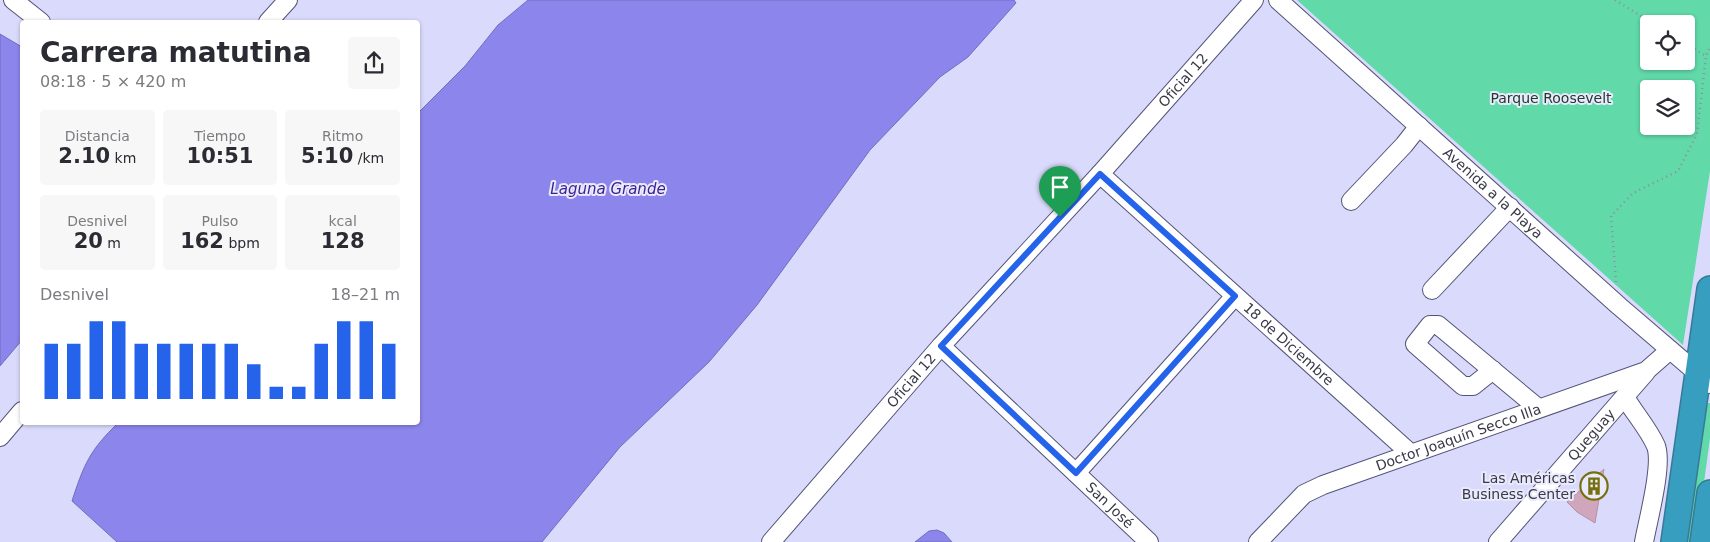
<!DOCTYPE html>
<html lang="es">
<head>
<meta charset="utf-8">
<style>
	body { margin:0; font-family:"DejaVu Sans",sans-serif; background:#f7f7f7; color:#2b2b33; height:100vh; display:flex; flex-direction:column; font-size:19px; white-space:nowrap }
	* { box-sizing:border-box; margin:0 }
	p { font-size:16px; color:#7c7c81 }
	.icon { flex:none; width:28px; height:28px; fill:none; stroke:currentColor; stroke-width:2; stroke-linecap:round; stroke-linejoin:round }
	.map { position:relative; flex:1; overflow:hidden }
	.panel { position:absolute; left:20px; top:20px; width:400px; height:405px; display:flex; flex-direction:column; background:#fff; border-radius:5px; box-shadow:0 1px 4px #0004 }
	.panel>* { flex:none }
	.tools { position:absolute; left:1640px; top:15px; display:grid; gap:10px }
	.tools a { display:grid; place-items:center; width:55px; height:55px; border-radius:5px; background:#fff; box-shadow:0 1px 4px #0004; font-size:25px }
	.pin { position:absolute; display:grid; place-items:center; width:42px; height:42px; color:#fff; margin:-51px -21px; border-radius:50% 50% 50% 0; rotate:-45deg; box-shadow:0 0 5px #0007 }
	.pin .icon { rotate:45deg }
	.round { display:grid; place-items:center; flex:none; width:52px; height:52px; border-radius:5px; background:#f7f7f7 }
	.headline { display:flex; align-items:center; justify-content:space-between; height:85px; padding:0 20px }
	h1 { font-size:28px; font-weight:700; line-height:38px }
	.metrics { display:grid; grid-template-columns:repeat(3,1fr); gap:8px; height:85px; padding:5px 20px }
	.metrics div { display:grid; align-content:center; border-radius:5px; background:#f7f7f7; text-align:center }
	.metrics b { font-size:21px; font-weight:700 }
	.metrics small { font-size:14px; font-weight:400 }
	.metrics p { font-size:14px }
	.chart { height:140px; padding:10px 20px }
	.chart p { display:flex; justify-content:space-between }
	.chart svg { width:100%; height:90px; margin-top:5px; stroke:#2563eb; stroke-width:6 }
	.map>svg:first-child { display:block }
	.green { fill:#61d9a9; fill-rule:evenodd }
	.water { fill:#8c85ec; stroke:#736ebb }
	.building { fill:#d0a6bd; stroke:#b78fa5 }
	.lines { fill:none; stroke-linecap:round; stroke-linejoin:round }
	.minor-casing { stroke:#535376; stroke-width:20 }
	.highway-casing { stroke:#387a96; stroke-width:28 }
	.path { stroke:#8e8ea7; stroke-width:2.5; stroke-dasharray:1 4; stroke-linecap:butt }
	.minor { stroke:#fff; stroke-width:18 }
	.highway { stroke:#389ec0; stroke-width:25 }
	.route-casing { stroke:#fff; stroke-width:10 }
	.route { stroke:#2563eb; stroke-width:6 }
	.labels { text-anchor:middle; stroke-width:4; stroke-linejoin:round; paint-order:stroke }
	.street-label { font-size:14px; fill:#383848; stroke:#e9eafb }
	.park-label { font-size:14px; fill:#20382d; stroke:#e9eafb }
	.poi-label { font-size:14px; fill:#383848; stroke:#e9eafb; text-anchor:end }
	.water-label { font-size:15px; font-style:italic; fill:#3c1f96; stroke:#e9eafb }
</style>
</head>
<body>
<div class="map">
<svg width="1710" height="542" viewBox="0 0 1710 542">
	<rect width="100%" height="100%" fill="#dadbfc"/>
	<path class="green" d="M 1297,0 L 1710,0 L 1710,171 L 1683,345 ZM 1649,24 L 1686,24 L 1686,61 L 1649,61 ZM 1649,89 L 1686,89 L 1686,126 L 1649,126 Z
		M 1708,403 L 1710,403 L 1710,438 L 1696,542 L 1681,542 L 1705,406 Z"/>
	<path class="water" d="M 528,0 L 1014,0 L 1016,3 L 968,57 L 940,77 L 870,150 L 757,305 L 709,362 L 620,447 L 542,542 L 117,542 L 72,501 C 84,464 90,450 118,423 L 418,422 L 418,113 L 465,66 L 498,25 Z
		M 0,34 L 22,47 L 22,340 L 0,366 Z
		M 937,530 L 944,533 L 952,542 L 915,542 L 929,531 Z"/>
	<path class="building" d="M 1604,469 L 1595,523 L 1577,512 L 1567,502 Z"/>
	<g class="lines">
		<g class="minor-casing">
			<g id="minor">
				<path d="M 13,0 L 41,22"/>
				<path id="s1" d="M 1278,0 L 1619,306 L 1710,384"/>
				<path d="M 268,22 L 288,0"/>
				<path id="s2" d="M 1100,174 L 1410,453"/>
				<path d="M 1351,201 L 1404,145 L 1419,126"/>
				<path d="M 1432,290 L 1510,207"/>
				<path id="s3" d="M 941,346 L 1149,542"/>
				<path d="M 1493,370 L 1473,386 L 1463,386 L 1415,344 L 1430,325 L 1438,325 L 1538,408"/>
				<path d="M 1625,397 C 1634,413 1648,428 1656,446 C 1663,465 1648,520 1644,542"/>
				<path d="M 0,437 L 22,411"/>
				<path d="M 1076,473 L 1235,296"/>
				<path id="s4" d="M 771,542 L 941,346 L 1100,174 L 1254,0"/>
				<path id="s5" d="M 1258,542 L 1304,494 L 1323,485 L 1646,371 L 1670,350"/>
				<path id="s6" d="M 1498,542 L 1646,372"/>
			</g>
		</g>
		<g class="highway-casing">
			<path id="highway" d="M 1674,542 L 1710,289
				M 1703,542 L 1710,493"/>
		</g>
		<path class="path" d="M 1615,0 L 1654,24
			M 1686,44 L 1706,56 L 1710,47
			M 1616,282 L 1611,216 L 1633,193 L 1678,171 L 1697,134 L 1706,56"/>
		<use href="#minor" class="minor"/>
		<use href="#highway" class="highway"/>
	</g>
	<g class="lines">
		<g class="route-casing">
			<path id="route" d="M 1100,174 L 1235,296 L 1076,473 L 941,346 Z"/>
		</g>
		<use href="#route" class="route"/>
	</g>
	<defs>
		<g id="building-ring" transform="scale(1.4375)"><circle r="9.5" fill="#e9eafb" stroke="#776f0e" stroke-width="1.5"/><path d="M-4-6H4V6H1V3H-1V6H-4ZM-2.5-4.3h1.7v1.8h-1.7ZM.8-4.3h1.7v1.8H.8ZM-2.5-1h1.7V.8h-1.7ZM.8-1h1.7V.8H.8Z" fill="#776f0e"/></g>
	</defs>
	<g fill-rule="evenodd">
		<use href="#building-ring" x="1594" y="486"/>
	</g>
	<g class="labels">
		<g class="street-label">
			<text dy="5" stroke="none"><textPath href="#s4" startOffset="619">Oficial 12</textPath></text>
			<text dy="5" stroke="none"><textPath href="#s1" startOffset="289">Avenida a la Playa</textPath></text>
			<text dy="5" stroke="none"><textPath href="#s2" startOffset="254">18 de Diciembre</textPath></text>
			<text dy="5" stroke="none"><textPath href="#s4" startOffset="214">Oficial 12</textPath></text>
			<text dy="5" stroke="none"><textPath href="#s6" startOffset="142">Queguay</textPath></text>
			<text dy="5" stroke="none"><textPath href="#s5" startOffset="231">Doctor Joaquín Secco Illa</textPath></text>
			<text dy="5" stroke="none"><textPath href="#s3" startOffset="232">San José</textPath></text>
		</g>
		<g class="park-label">
			<text x="1551" y="103">Parque Roosevelt</text>
		</g>
		<g class="poi-label">
			<text x="1575" y="483">Las Américas<tspan x="1575" dy="16">Business Center</tspan></text>
		</g>
		<g class="water-label">
			<text x="608" y="194">Laguna Grande</text>
		</g>
	</g>
</svg>
<div class="tools">
<a><svg class="icon" aria-label="locate" viewBox="0 0 24 24"><circle cx="12" cy="12" r="6"/><path d="M12 2v4M12 18v4M2 12h4M18 12h4"/></svg></a>
<a><svg class="icon" aria-label="layers" viewBox="0 0 24 24"><path d="M12 4l9 5-9 5-9-5zM3 14l9 5 9-5"/></svg></a>
</div>
<div class="pin" style="left:1060px;top:217px;background:#1e9e55"><svg class="icon" aria-label="arrive" viewBox="0 0 24 24"><path d="M6 21V4h12l-3 4 3 4H6"/></svg></div>
<section class="panel">
<div class="headline"><div><h1>Carrera matutina</h1><p>08:18 · 5 × 420 m</p></div><a class="round"><svg class="icon" aria-label="share" viewBox="0 0 24 24"><path d="M12 15V3M7 8l5-5 5 5M5 13v7h14v-7"/></svg></a></div>
<div class="metrics">
<div><p>Distancia</p><b>2.10<small> km</small></b></div>
<div><p>Tiempo</p><b>10:51</b></div>
<div><p>Ritmo</p><b>5:10<small> /km</small></b></div>
</div>
<div class="metrics">
<div><p>Desnivel</p><b>20<small> m</small></b></div>
<div><p>Pulso</p><b>162<small> bpm</small></b></div>
<div><p>kcal</p><b>128</b></div>
</div>
<div class="chart"><p><span>Desnivel</span>18–21 m</p>
<svg viewBox="0 0 160 44" preserveAspectRatio="none"><path d="M5 44V17M15 44V17M25 44V6M35 44V6M45 44V17M55 44V17M65 44V17M75 44V17M85 44V17M95 44V27M105 44V38M115 44V38M125 44V17M135 44V6M145 44V6M155 44V17"/></svg>
</div>
</section>
</div>
</body>
</html>
